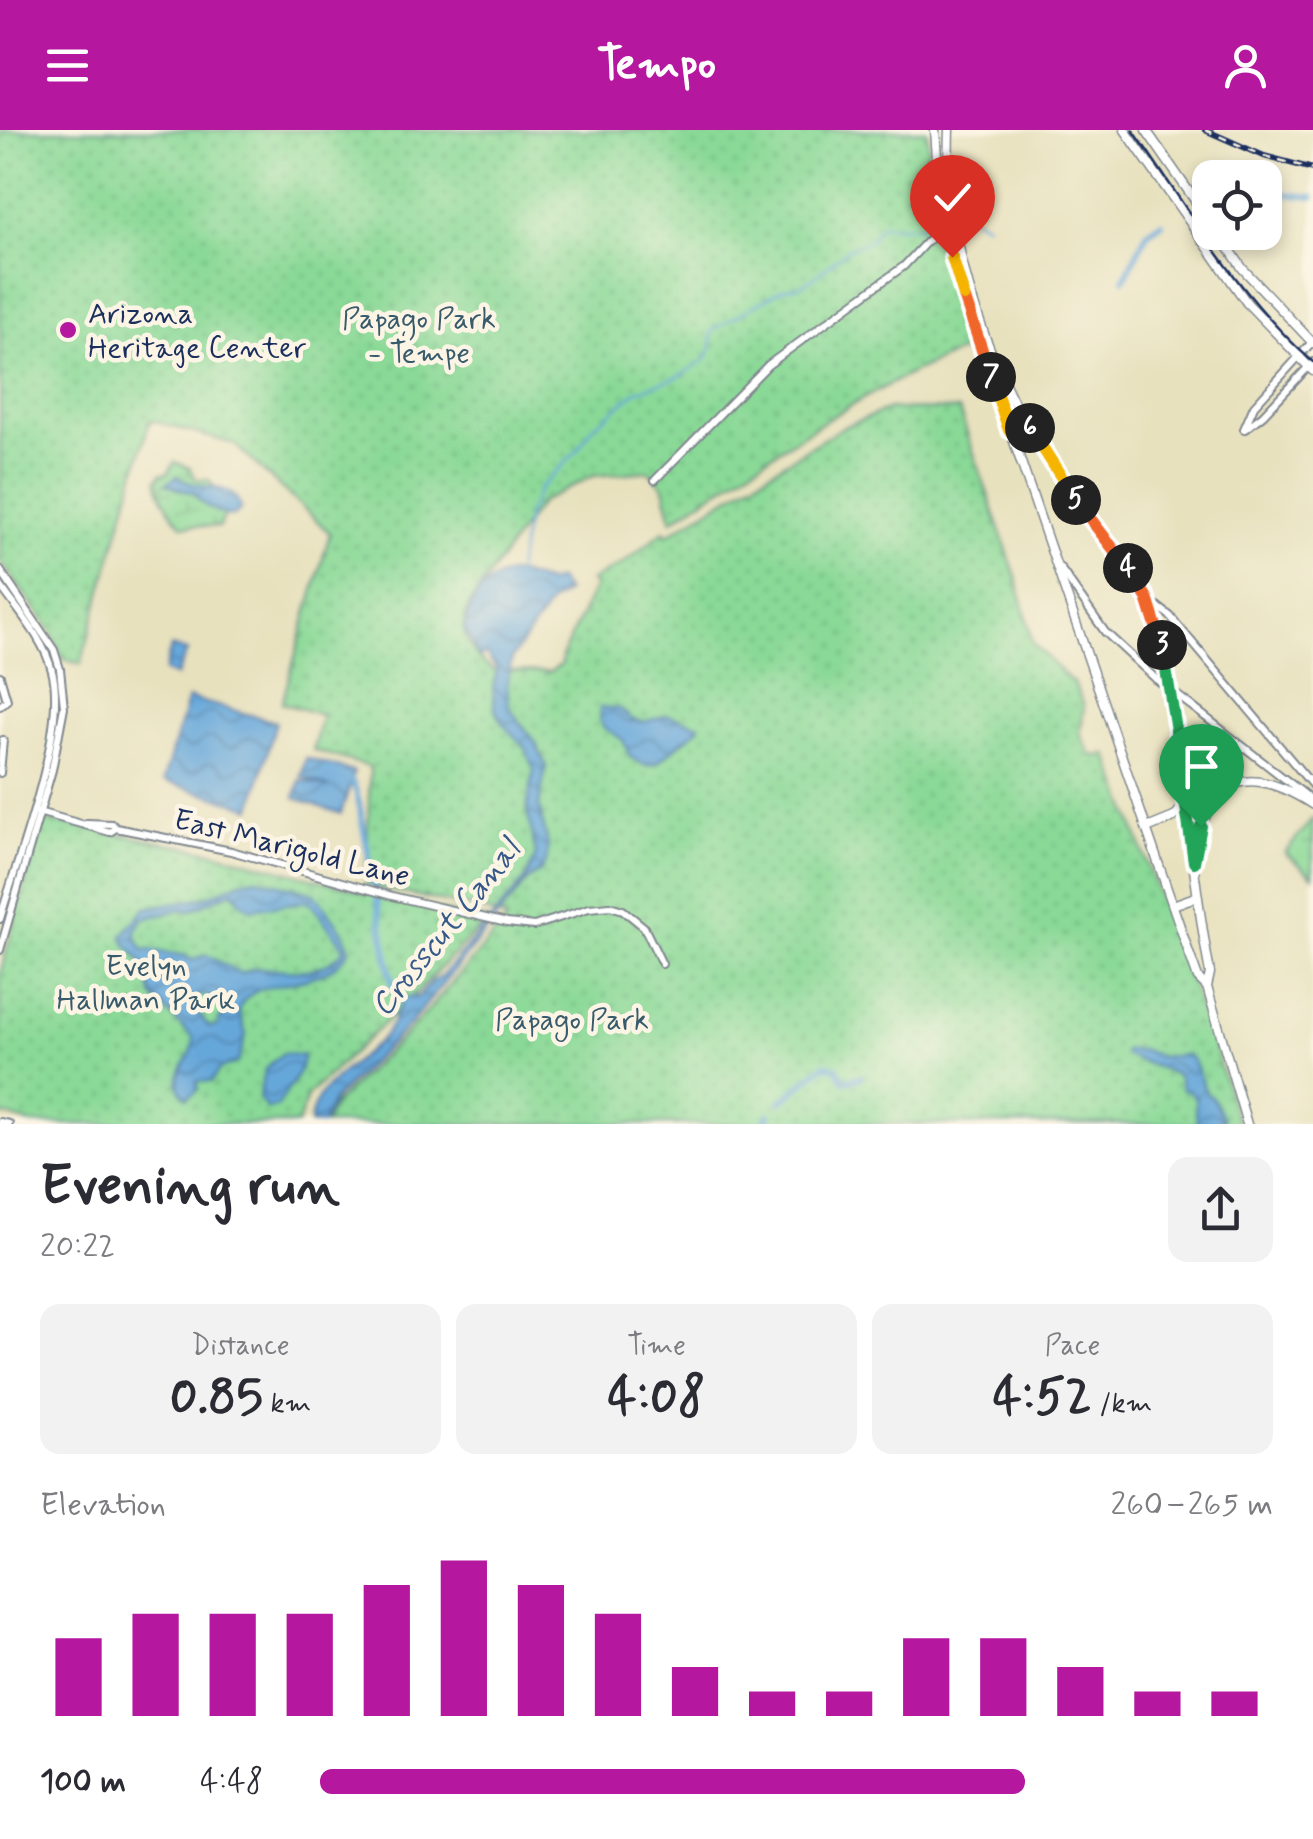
<!DOCTYPE html>
<html lang="en">
<head>
<meta charset="utf-8">
<style>
	body { margin:0; font-family:Mynerve,sans-serif; background:#f2f2f3; color:#2b2b33; height:100vh; display:flex; flex-direction:column; font-size:38px; white-space:nowrap }
	* { box-sizing:border-box; margin:0 }
	p { font-size:32px; color:#7c7c81 }
	.icon { flex:none; width:55px; height:55px; fill:none; stroke:currentColor; stroke-width:2; stroke-linecap:round; stroke-linejoin:round }
	.map { position:relative; height:994px; overflow:hidden }
	.side { display:flex; flex-direction:column; background:#fff; flex:1 }
	.side>* { flex:none }
	.fabs { position:absolute; left:1192px; top:30px; display:grid; gap:20px }
	.fabs a { display:grid; place-items:center; width:90px; height:90px; border-radius:20px; background:#fff; box-shadow:0 5px 15px #0003; font-size:50px }
	.pin { position:absolute; display:grid; place-items:center; width:85px; height:85px; color:#fff; margin:-102px -42px; border-radius:50% 50% 50% 0; rotate:-45deg; box-shadow:0 0 10px #0007 }
	.pin .icon { rotate:45deg }
	.km { position:absolute; width:50px; height:50px; margin:-25px; border-radius:50%; background:#222; color:#fff; font-size:28px; line-height:50px; text-align:center }
	.round { display:grid; place-items:center; flex:none; width:105px; height:105px; border-radius:20px; background:#f2f2f3 }
	.overview { display:flex; align-items:center; justify-content:space-between; height:170px; padding:0 40px }
	h1 { font-size:55px; font-weight:700; line-height:75px }
	.figures { display:grid; grid-template-columns:repeat(3,1fr); gap:15px; height:170px; padding:10px 40px }
	.figures div { display:grid; align-content:center; border-radius:20px; background:#f2f2f3; text-align:center }
	.figures b { font-size:50px; font-weight:700 }
	.figures small { font-size:28px; font-weight:400 }
	.figures p { font-size:28px }
	.chart { height:280px; padding:20px 40px }
	.chart p { display:flex; justify-content:space-between }
	.chart svg { width:100%; height:180px; margin-top:10px; stroke:#b5179e; stroke-width:6 }
	ul { padding:0 40px; list-style:none; font-size:32px }
	li { display:grid; grid-template-columns:160px 120px 1fr; align-items:center; height:75px }
	li i { height:25px; border-radius:12px; background:#b5179e }
	header { display:flex; justify-content:space-between; align-items:center; height:130px; padding:0 40px; background:#b5179e; color:#fff; font-size:45px; font-weight:700 }
	.map>svg:first-child { display:block }
	.grass { fill:url(#grass-dots); stroke:#52847a; stroke-width:2.5 }
	.wetland { fill:url(#wetland-marsh); stroke:#52847a; stroke-width:2.5 }
	.water { fill:url(#water-waves); stroke:#406b9c; stroke-width:2.5; fill-rule:evenodd }
	.lines { fill:none; stroke-linecap:round; stroke-linejoin:round }
	.stream { stroke:#66a7da; stroke-width:2.5 }
	.canal { stroke:#66a7da; stroke-width:6 }
	.minor-casing { stroke:#81888e; stroke-width:10 }
	.major-casing { stroke:#81888e; stroke-width:11 }
	.minor { stroke:#fff; stroke-width:6 }
	.major { stroke:#fff; stroke-width:8 }
	.tram { stroke:#1b2f5e; stroke-width:2.5 }
	.rail-casing { stroke:#1b2f5e; stroke-width:6 }
	.rail { stroke:#fcf5e5; stroke-width:2.5; stroke-dasharray:8; stroke-linecap:butt }
	.minor-bridge-casing { stroke:#81888e; stroke-width:10; stroke-linecap:butt }
	.minor-bridge { stroke:#fff; stroke-width:6 }
	.split-1-casing { stroke:#fff; stroke-width:20 }
	.split-2-casing { stroke:#fff; stroke-width:20 }
	.split-3-casing { stroke:#fff; stroke-width:20 }
	.split-4-casing { stroke:#fff; stroke-width:20 }
	.split-5-casing { stroke:#fff; stroke-width:20 }
	.split-6-casing { stroke:#fff; stroke-width:20 }
	.split-7-casing { stroke:#fff; stroke-width:20 }
	.split-8-casing { stroke:#fff; stroke-width:20 }
	.split-9-casing { stroke:#fff; stroke-width:20 }
	.split-1 { stroke:#22a559; stroke-width:12 }
	.split-2 { stroke:#22a559; stroke-width:12 }
	.split-3 { stroke:#22a559; stroke-width:12 }
	.split-4 { stroke:#f0652b; stroke-width:12 }
	.split-5 { stroke:#f0652b; stroke-width:12 }
	.split-6 { stroke:#f5b400; stroke-width:12 }
	.split-7 { stroke:#f5b400; stroke-width:12 }
	.split-8 { stroke:#f0652b; stroke-width:12 }
	.split-9 { stroke:#f5b400; stroke-width:12 }
	.poi-dot { fill:#b5179e; stroke:#fcf5e5; stroke-width:4 }
	.labels { text-anchor:middle; stroke-width:9; stroke-linejoin:round; paint-order:stroke }
	.poi-label { font-size:30px; fill:#1b2f5e; stroke:#fcf5e5; text-anchor:start }
	.park-label { font-size:30px; fill:#375a6c; stroke:#fcf5e5 }
	.street-label { font-size:30px; fill:#1b2f5e; stroke:#fcf5e5 }
	.water-label { font-size:32px; font-style:italic; fill:#355989; stroke:#fcf5e5 }
</style>
</head>
<body>
<header><svg class="icon" aria-label="menu" viewBox="0 0 24 24"><path d="M4 6h16M4 12h16M4 18h16"/></svg>Tempo<svg class="icon" aria-label="person" viewBox="0 0 24 24"><circle cx="12" cy="8" r="4"/><path d="M4 21q1-7 8-7t8 7"/></svg></header>
<div class="map">
<svg width="1313" height="994" viewBox="0 0 1313 994">
	<defs>
		<pattern id="grass-dots" width="8" height="8" patternUnits="userSpaceOnUse" patternTransform="scale(2.5)"><rect width="8" height="8" fill="#8ad997"/><path d="M2 2h.1M6 6h.1" fill="none" stroke="#76bb85" stroke-width="1.8" stroke-linecap="round"/></pattern>
		<pattern id="wetland-marsh" width="20" height="14" patternUnits="userSpaceOnUse" patternTransform="scale(2.5)"><rect width="20" height="14" fill="#8ad997"/><path d="M1 5h8M5 5V1M11 12h8M15 12V8" fill="none" stroke="#76bb85"/></pattern>
		<pattern id="water-waves" width="16" height="10" patternUnits="userSpaceOnUse" patternTransform="scale(2.5)"><rect width="16" height="10" fill="#66a7da"/><path d="M0 5q4-4 8 0t8 0" fill="none" stroke="#5388b4"/></pattern>
	</defs>
	<rect width="100%" height="100%" fill="#fcf5e5"/>
	<filter id="ink" filterUnits="userSpaceOnUse"><feTurbulence type="fractalNoise" baseFrequency=".01" numOctaves="2"/><feDisplacementMap in="SourceGraphic" scale="20" xChannelSelector="R" yChannelSelector="G"/><feConvolveMatrix kernelMatrix="1 2 1 2 8 2 1 2 1" color-interpolation-filters="sRGB"/></filter>
	<filter id="wash" filterUnits="userSpaceOnUse"><feTurbulence type="fractalNoise" baseFrequency=".0048" numOctaves="4" result="noise"/><feDisplacementMap in="SourceGraphic" scale="40" xChannelSelector="R" yChannelSelector="G"/><feGaussianBlur stdDeviation="2.25" result="paint"/><feColorMatrix in="noise" values="0 0 0 0 0 0 0 0 0 0 0 0 0 0 0 0 0 1.4 0 .05"/><feComposite in="paint" operator="in"/></filter>
	<g filter="url(#wash)">
		<rect width="100%" height="100%" fill="#e7e1be"/>
		<path class="grass" d="M 0,0 L 927,0 C 931,75 951,145 972,217 C 865,257 768,328 672,390 L 664,357 L 649,341 L 593,346 L 541,372 L 469,474 L 463,497 L 467,511 L 478,528 L 493,540 L 549,542 L 562,534 L 562,526 L 595,456 L 590,451 L 624,433 L 664,401 L 667,405 L 841,298 L 889,279 L 959,280 L 1017,450 L 1033,514 L 1074,554 L 1084,576 L 1080,604 L 1092,626 L 1108,625 L 1212,910 L 1238,994 L 325,994 L 334,974 L 416,894 L 507,790 L 486,781 L 366,755 L 370,637 L 313,620 L 322,585 L 282,573 L 330,403 L 234,314 L 150,290 L 81,534 L 63,529 L 51,501 L 0,430 Z
			M 47,691 L 214,722 L 421,777 L 487,790 L 417,862 L 307,966 L 298,994 L 32,994 L 0,984 L 0,843 L 43,692 Z"/>
		<path class="wetland" d="M 175,332 L 190,338 L 196,349 L 209,350 L 214,356 L 172,357 L 194,363 L 225,385 L 219,397 L 182,395 C 171,384 159,365 157,350 L 161,344 L 167,344 Z
			M 1313,688 L 1313,746 L 1285,723 Z"/>
		<path class="water" d="M 177,346 C 197,364 231,347 241,378 L 234,386 C 220,385 200,375 194,363 L 166,354 Z
			M 516,443 L 547,453 L 558,450 L 566,462 L 550,473 L 512,528 L 507,553 L 509,577 L 536,613 L 546,636 L 539,675 L 548,715 L 547,729 L 541,741 L 528,750 L 411,893 L 333,970 L 322,994 L 310,994 C 312,949 370,931 390,897 C 396,887 397,878 405,868 L 418,867 L 431,852 L 442,846 L 525,750 L 536,725 L 527,679 L 534,640 L 526,619 L 502,593 L 495,579 L 493,558 L 497,539 L 486,524 L 479,527 L 464,498 C 472,467 483,447 516,443 Z
			M 171,517 L 187,521 L 176,546 L 164,542 Z
			M 188,568 L 276,592 L 252,678 L 163,651 Z
			M 601,577 L 619,579 L 633,590 L 644,592 L 668,585 L 700,595 L 699,598 L 657,633 L 646,636 L 630,627 L 623,610 L 603,597 L 599,589 Z
			M 306,628 L 354,642 L 341,684 L 295,668 L 300,650 L 329,657 L 301,646 Z
			M 257,748 L 315,763 L 343,802 L 350,819 C 323,867 248,841 239,881 L 246,905 L 238,932 L 220,939 L 211,952 L 197,951 L 198,960 L 187,968 C 163,946 197,930 193,908 L 153,867 L 141,831 L 124,812 L 123,805 L 146,778 L 207,767 L 241,751 ZM 233,761 L 242,773 L 251,779 L 309,771 L 344,817 L 342,823 C 303,858 268,827 242,844 L 207,825 L 191,830 L 186,826 L 143,819 L 136,806 L 136,800 L 143,789 L 182,779 L 189,781 ZM 195,866 L 209,866 L 220,874 L 223,886 L 218,890 L 219,895 L 210,897 C 200,891 199,875 189,872 Z
			M 1125,920 L 1143,920 L 1161,927 L 1185,925 L 1192,929 L 1207,964 L 1212,967 L 1226,994 L 1197,994 L 1195,968 L 1189,960 L 1182,960 L 1178,945 L 1124,925 Z
			M 283,923 L 303,926 C 303,943 286,960 278,976 L 267,979 L 259,968 L 265,939 Z"/>
		<g class="lines">
			<path class="stream" d="M 959,81 L 986,94
				M 516,444 L 528,383 L 540,358 L 577,321 L 593,297 L 637,261 L 678,247 L 705,230 L 711,218 L 712,201 L 718,197 L 783,159 L 800,156 L 813,148 L 848,119 L 869,111 L 881,95 L 918,97 L 928,89"/>
			<path class="canal" d="M 1265,62 L 1313,67
				M 1124,149 L 1147,103 L 1162,93
				M 352,651 L 357,664
				M 358,669 L 394,862 L 409,875
				M 780,972 L 825,935 L 837,938 L 844,951 L 861,947
				M 763,994 L 769,985"/>
		</g>
	</g>
	<g filter="url(#ink)">
		<g class="lines">
			<g class="minor-casing">
				<path id="minor" d="M 1244,299 L 1254,276 L 1313,211
					M 1245,299 L 1263,285 L 1313,232
					M 655,350 L 768,235 L 904,136 L 929,109 L 951,104
					M 1060,438 L 1105,502 L 1156,549
					M 0,440 L 54,520 L 60,539 L 64,577 L 52,640 L 0,820
					M 0,455 C 18,481 44,509 52,541 C 68,599 18,727 0,789
					M 1147,468 L 1170,486 L 1313,656
					M 0,546 L 7,570 L 0,576
					M 1190,575 L 1313,671
					M 0,643 L 3,610
					M 38,682 L 110,702 L 116,698
					M 87,693 L 112,694 L 116,698 L 231,721 L 392,766 L 507,793 L 534,796 L 589,778 L 610,776 L 623,780 L 644,797 L 662,834
					M 0,992 L 9,994"/>
			</g>
			<g class="major-casing">
				<path id="major" d="M 935,0 L 939,55 L 957,145 L 1189,823 L 1198,848 L 1207,857 L 1247,994
					M 949,0 C 944,118 989,245 1055,342 C 1085,384 1127,423 1148,471 C 1167,518 1172,569 1178,619 C 1189,693 1196,769 1210,843 L 1207,857
					M 1125,0 L 1247,173 L 1313,241
					M 1146,0 L 1210,92
					M 1218,102 L 1243,139 L 1313,213
					M 1147,698 L 1174,687 L 1185,675
					M 1196,723 C 1208,644 1250,634 1313,675
					M 1173,775 L 1198,766"/>
			</g>
			<use href="#minor" class="minor"/>
			<use href="#major" class="major"/>
			<path class="tram" d="M 1133,0 C 1189,80 1239,167 1313,232"/>
			<g class="rail-casing">
				<path id="rail" d="M 1205,0 L 1264,26 L 1313,39"/>
			</g>
			<use href="#rail" class="rail"/>
			<g class="minor-bridge-casing">
				<path id="minor-bridge" d="M 1156,549 L 1190,575"/>
			</g>
			<use href="#minor-bridge" class="minor-bridge"/>
		</g>
	</g>
	<g class="lines" filter="url(#ink)">
		<g class="split-1-casing">
			<path id="split-1" d="M 1187,684 L 1194,732 L 1201,696"/>
		</g>
		<g class="split-2-casing">
			<path id="split-2" d="M 1176,600 L 1187,684"/>
		</g>
		<g class="split-3-casing">
			<path id="split-3" d="M 1162,515 L 1176,600"/>
		</g>
		<g class="split-4-casing">
			<path id="split-4" d="M 1128,438 L 1147,468 L 1162,515"/>
		</g>
		<g class="split-5-casing">
			<path id="split-5" d="M 1076,370 L 1128,438"/>
		</g>
		<g class="split-6-casing">
			<path id="split-6" d="M 1030,298 L 1076,370"/>
		</g>
		<g class="split-7-casing">
			<path id="split-7" d="M 991,247 L 1009,300 L 1024,289 L 1030,298"/>
		</g>
		<g class="split-8-casing">
			<path id="split-8" d="M 964,166 L 991,247"/>
		</g>
		<g class="split-9-casing">
			<path id="split-9" d="M 952,127 L 964,166"/>
		</g>
		<use href="#split-1" class="split-1"/>
		<use href="#split-2" class="split-2"/>
		<use href="#split-3" class="split-3"/>
		<use href="#split-4" class="split-4"/>
		<use href="#split-5" class="split-5"/>
		<use href="#split-6" class="split-6"/>
		<use href="#split-7" class="split-7"/>
		<use href="#split-8" class="split-8"/>
		<use href="#split-9" class="split-9"/>
	</g>
	<circle class="poi-dot" cx="68" cy="200" r="10"/>
	<g class="labels">
		<g class="poi-label">
			<text x="88" y="193">Arizona<tspan x="88" dy="34">Heritage Center</tspan></text>
		</g>
		<g class="park-label">
			<text x="419" y="198">Papago Park<tspan x="419" dy="34">- Tempe</tspan></text>
			<text x="146" y="845">Evelyn<tspan x="146" dy="34">Hallman Park</tspan></text>
			<text x="572" y="899">Papago Park</text>
		</g>
		<g class="street-label">
			<text transform="translate(292 717) rotate(14)" y="10">East Marigold Lane</text>
		</g>
		<g class="water-label">
			<text transform="translate(445 797) rotate(-51)" y="11">Crosscut Canal</text>
		</g>
	</g>
</svg>
<div class="fabs">
<a><svg class="icon" aria-label="locate" viewBox="0 0 24 24"><circle cx="12" cy="12" r="6"/><path d="M12 2v4M12 18v4M2 12h4M18 12h4"/></svg></a>
</div>
<div class="pin" style="left:1201px;top:696px;background:#1e9e55"><svg class="icon" aria-label="arrive" viewBox="0 0 24 24"><path d="M6 21V4h12l-3 4 3 4H6"/></svg></div>
<div class="pin" style="left:952px;top:127px;background:#d93025"><svg class="icon" aria-label="check" viewBox="0 0 24 24"><path d="M5 12l5 5 9-10"/></svg></div>
<b class="km" style="left:1162px;top:515px">3</b>
<b class="km" style="left:1128px;top:438px">4</b>
<b class="km" style="left:1076px;top:370px">5</b>
<b class="km" style="left:1030px;top:298px">6</b>
<b class="km" style="left:991px;top:247px">7</b>
</div>
<section class="side">
<div class="overview"><div><h1>Evening run</h1><p>20:22</p></div><a class="round"><svg class="icon" aria-label="share" viewBox="0 0 24 24"><path d="M12 15V3M7 8l5-5 5 5M5 13v7h14v-7"/></svg></a></div>
<div class="figures">
<div><p>Distance</p><b>0.85<small> km</small></b></div>
<div><p>Time</p><b>4:08</b></div>
<div><p>Pace</p><b>4:52<small> /km</small></b></div>
</div>
<div class="chart"><p><span>Elevation</span>260–265 m</p>
<svg viewBox="0 0 160 44" preserveAspectRatio="none"><path d="M5 44V25M15 44V19M25 44V19M35 44V19M45 44V12M55 44V6M65 44V12M75 44V19M85 44V32M95 44V38M105 44V38M115 44V25M125 44V25M135 44V32M145 44V38M155 44V38"/></svg>
</div>
<ul>
<li><b>100 m</b>4:48<i style="width:74%"></i></li>
</ul>
</section>
</body>
</html>
